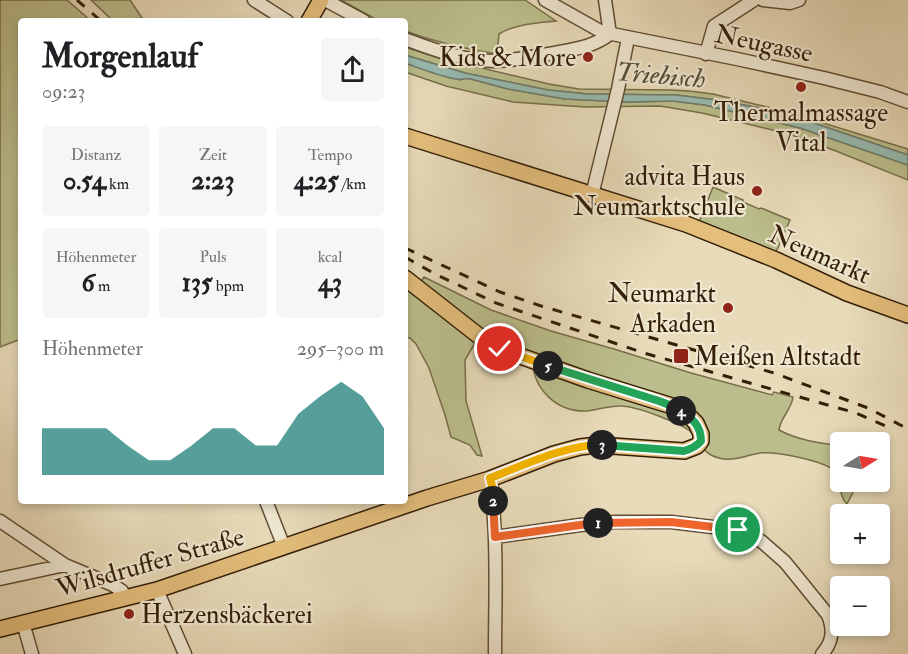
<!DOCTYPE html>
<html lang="de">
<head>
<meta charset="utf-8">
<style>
	body { margin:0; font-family:"IM FELL Double Pica",serif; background:#f6f6f6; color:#202124; height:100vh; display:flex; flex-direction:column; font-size:22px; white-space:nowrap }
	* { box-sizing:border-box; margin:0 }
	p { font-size:20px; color:#757577 }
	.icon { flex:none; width:33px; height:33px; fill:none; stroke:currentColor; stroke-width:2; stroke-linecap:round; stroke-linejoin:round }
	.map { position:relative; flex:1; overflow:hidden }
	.panel { position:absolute; left:18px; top:18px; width:390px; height:486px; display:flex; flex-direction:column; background:#fff; border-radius:6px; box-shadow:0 3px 9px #0003 }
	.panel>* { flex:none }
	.needle { width:39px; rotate:79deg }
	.fabs { position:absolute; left:830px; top:432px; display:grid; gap:12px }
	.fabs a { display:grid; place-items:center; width:60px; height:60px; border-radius:6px; background:#fff; box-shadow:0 3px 9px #0003; font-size:30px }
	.pin { position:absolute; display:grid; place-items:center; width:51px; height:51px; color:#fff; margin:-26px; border:3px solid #fff; border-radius:50%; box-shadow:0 2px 6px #0007 }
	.km { position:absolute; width:30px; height:30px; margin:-15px; border-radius:50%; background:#222; color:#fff; font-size:16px; line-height:30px; text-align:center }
	.round { display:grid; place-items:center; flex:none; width:63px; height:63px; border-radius:6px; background:#f6f6f6 }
	.summary { display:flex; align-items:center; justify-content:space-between; height:102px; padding:0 24px }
	h1 { font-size:33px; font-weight:700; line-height:45px }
	.metrics { display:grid; grid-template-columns:repeat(3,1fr); gap:9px; height:102px; padding:6px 24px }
	.metrics div { display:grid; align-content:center; border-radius:6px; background:#f6f6f6; text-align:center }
	.metrics b { font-size:26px; font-weight:700 }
	.metrics small { font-size:16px; font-weight:400 }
	.metrics p { font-size:16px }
	.chart { height:168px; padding:12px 24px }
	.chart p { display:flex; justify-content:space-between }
	.chart svg { width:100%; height:108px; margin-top:6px; fill:#0f766e; opacity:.7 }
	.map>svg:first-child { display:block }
	.green { fill:#bbbe8c; stroke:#776e49; stroke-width:1.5 }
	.water { fill:#97bbb1; stroke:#6f7c6d; stroke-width:1.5 }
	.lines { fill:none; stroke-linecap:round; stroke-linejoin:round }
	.minor-casing { stroke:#604d33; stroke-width:15 }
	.major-casing { stroke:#331e06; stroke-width:18 }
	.minor { stroke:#f0e8d2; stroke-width:12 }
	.major { stroke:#e4be7c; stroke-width:15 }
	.rail { stroke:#331e06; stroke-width:3; stroke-dasharray:10 10; stroke-linecap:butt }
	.split-1-casing { stroke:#fff; stroke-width:12 }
	.split-2-casing { stroke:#fff; stroke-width:12 }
	.split-3-casing { stroke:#fff; stroke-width:12 }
	.split-4-casing { stroke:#fff; stroke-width:12 }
	.split-5-casing { stroke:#fff; stroke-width:12 }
	.split-6-casing { stroke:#fff; stroke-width:12 }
	.split-1 { stroke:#f0652b; stroke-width:8 }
	.split-2 { stroke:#f0652b; stroke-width:8 }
	.split-3 { stroke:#f5b400; stroke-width:8 }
	.split-4 { stroke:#22a559; stroke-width:8 }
	.split-5 { stroke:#22a559; stroke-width:8 }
	.split-6 { stroke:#f5b400; stroke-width:8 }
	.poi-dot { fill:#8f2418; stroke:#f0e8d2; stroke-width:2 }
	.labels { text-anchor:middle; stroke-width:4.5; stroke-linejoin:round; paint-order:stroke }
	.street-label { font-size:26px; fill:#331e06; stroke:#f0e8d2 }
	.poi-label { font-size:26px; fill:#331e06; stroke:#f0e8d2; text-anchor:end }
	.water-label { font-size:27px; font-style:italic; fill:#514d39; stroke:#f0e8d2 }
</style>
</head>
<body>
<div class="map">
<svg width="908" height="654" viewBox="0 0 908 654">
	<rect width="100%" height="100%" fill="#e8dbb9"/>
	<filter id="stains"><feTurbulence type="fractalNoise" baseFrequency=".00333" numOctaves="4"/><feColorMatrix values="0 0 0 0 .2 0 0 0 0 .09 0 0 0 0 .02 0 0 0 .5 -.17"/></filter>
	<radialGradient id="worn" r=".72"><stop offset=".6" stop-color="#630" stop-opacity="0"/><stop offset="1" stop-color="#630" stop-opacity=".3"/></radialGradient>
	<path class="green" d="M 0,0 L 67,0 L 91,21 L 21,21 L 21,339 L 0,347 Z
		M 91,0 L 130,0 L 144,21 L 113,21 Z
		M 341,0 L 525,0 L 556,21 C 538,23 515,24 499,34 L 497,54 C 465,49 435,42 405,31 L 405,21 L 379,21 Z
		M 405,47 L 439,58 L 549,84 L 579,89 L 670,90 L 689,91 L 713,94 L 784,111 L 908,149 L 908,155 L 802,119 L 770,110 L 717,100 L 676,95 L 587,94 L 548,90 L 465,73 L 405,55 Z
		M 405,63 L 460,80 L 466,78 L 471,79 L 508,89 L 565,99 L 628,102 L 673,101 L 705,105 L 800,128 L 908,165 L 908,180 L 836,151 L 789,134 L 702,113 L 660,106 L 585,107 L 513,102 L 446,86 L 405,72 Z
		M 713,187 L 743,200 L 743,202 L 759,209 L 761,208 L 790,220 L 776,252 L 699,222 Z
		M 424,277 L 491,310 L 551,331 L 614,349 L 691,373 L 772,395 L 774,392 L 793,397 C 792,409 780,418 779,430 C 797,440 820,443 840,446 L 840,482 L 858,482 L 847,504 C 836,493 844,476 831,468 C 817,460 776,451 760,453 C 747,455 733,462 719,458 C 700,453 703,442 690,431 C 683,426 674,422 666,419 C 654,414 635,407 622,406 C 610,405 598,410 586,411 C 556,412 534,389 532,361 L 479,336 L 465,360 L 466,401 L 482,456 L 477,455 L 470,445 L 451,437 L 445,415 L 429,368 L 416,344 L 410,338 L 405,337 L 405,288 L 417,288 Z"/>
	<path class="water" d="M 405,55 L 465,73 L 548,90 L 587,94 L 676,95 L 717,100 L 770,110 L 802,119 L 908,155 L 908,165 L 800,128 L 705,105 L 673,101 L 628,102 L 565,99 L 508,89 L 471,79 C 466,78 461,80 456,79 C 439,76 422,69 405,63 Z"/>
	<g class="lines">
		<g class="minor-casing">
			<path id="minor" d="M 254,0 L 287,21
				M 325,0 L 364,21
				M 545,0 L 602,32 L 737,59 L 824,78 L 880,92 L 908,102
				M 605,0 L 610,34
				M 763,0 L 790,3 L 799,0
				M 405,39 C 434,50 467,62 499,61 C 517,60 536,56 554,53 C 575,49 593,47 610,34
				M 706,54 L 714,26 L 754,0
				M 592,195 L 618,89 L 628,38
				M 490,479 C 494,492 493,506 494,520 C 497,565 495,609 495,654
				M 266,501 L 284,547
				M 0,521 L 65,565 L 113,585 L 122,591 L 124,598
				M 495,537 L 580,525 L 614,522 L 671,522 L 738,530 L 761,541 L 785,562 L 828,615 C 834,630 833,642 822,654
				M 0,579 L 65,565
				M 157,590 L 185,654
				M 23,623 L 32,654"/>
		</g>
		<g class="major-casing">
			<path id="major" d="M 309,21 L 321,0
				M 405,136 L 686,224 L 776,260 L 847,293 L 908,315
				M 0,629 L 157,590 L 427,498 L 490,479 L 554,454 L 580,447 L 598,445 L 684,451 L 697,446 L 701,441 L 701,434 L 696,423 L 691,418 L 672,406 L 588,380 L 500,349 L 479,336 L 405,278"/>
		</g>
		<use href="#minor" class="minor"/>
		<use href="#major" class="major"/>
		<path class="rail" d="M 77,0 L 101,21
			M 405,248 L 500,292 L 541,306 L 774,373 L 868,408 L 908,429
			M 405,257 L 435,274 L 496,303 L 644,353 L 856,413 L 890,428"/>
	</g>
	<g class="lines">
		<g class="split-1-casing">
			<path id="split-1" d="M 598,523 L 671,522 L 738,530"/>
		</g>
		<g class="split-2-casing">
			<path id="split-2" d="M 493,501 L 495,537 L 580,525 L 598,523"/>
		</g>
		<g class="split-3-casing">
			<path id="split-3" d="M 493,501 L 493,490 L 490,478 C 522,466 567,444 602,445"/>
		</g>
		<g class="split-4-casing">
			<path id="split-4" d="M 602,445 L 684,451 C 691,449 696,447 701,441 C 701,426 693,419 681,411"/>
		</g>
		<g class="split-5-casing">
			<path id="split-5" d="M 548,366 L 659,401 L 672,406 L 681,411"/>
		</g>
		<g class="split-6-casing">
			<path id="split-6" d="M 500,349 L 548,366"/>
		</g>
		<use href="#split-1" class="split-1"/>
		<use href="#split-2" class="split-2"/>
		<use href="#split-3" class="split-3"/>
		<use href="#split-4" class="split-4"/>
		<use href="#split-5" class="split-5"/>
		<use href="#split-6" class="split-6"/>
	</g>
	<g class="poi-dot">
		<circle cx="588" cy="57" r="6"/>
		<circle cx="801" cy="87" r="6"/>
		<circle cx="757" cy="191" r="6"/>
		<circle cx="728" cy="308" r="6"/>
		<rect x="673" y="348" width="16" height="16" rx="3"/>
		<circle cx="129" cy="614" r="6"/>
	</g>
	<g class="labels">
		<g class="street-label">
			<text transform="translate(764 43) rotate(12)" y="9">Neugasse</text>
			<text transform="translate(820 254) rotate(24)" y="9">Neumarkt</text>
			<text transform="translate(150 562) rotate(-16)" y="9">Wilsdruffer Straße</text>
		</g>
		<g class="poi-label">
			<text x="576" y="66">Kids &amp; More</text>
			<text x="801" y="121" text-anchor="middle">Thermalmassage<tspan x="801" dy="30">Vital</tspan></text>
			<text x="745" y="185">advita Haus<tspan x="745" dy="30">Neumarktschule</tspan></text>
			<text x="716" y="302">Neumarkt<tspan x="716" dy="30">Arkaden</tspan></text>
			<text x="694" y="365" text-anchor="start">Meißen Altstadt</text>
			<text x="141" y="623" text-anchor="start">Herzensbäckerei</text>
		</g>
		<g class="water-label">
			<text transform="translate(661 75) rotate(5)" y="9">Triebisch</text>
		</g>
	</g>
	<rect width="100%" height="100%" filter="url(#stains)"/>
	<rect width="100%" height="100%" fill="url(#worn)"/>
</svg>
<div class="fabs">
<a><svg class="needle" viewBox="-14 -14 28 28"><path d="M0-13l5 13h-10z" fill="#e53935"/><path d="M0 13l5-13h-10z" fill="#757577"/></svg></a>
<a>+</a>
<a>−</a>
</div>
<div class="pin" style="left:738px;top:530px;background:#1e9e55"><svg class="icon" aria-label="arrive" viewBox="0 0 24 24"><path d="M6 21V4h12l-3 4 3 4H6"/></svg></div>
<div class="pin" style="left:500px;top:349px;background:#d93025"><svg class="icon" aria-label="check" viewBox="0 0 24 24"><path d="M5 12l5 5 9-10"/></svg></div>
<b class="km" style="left:598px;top:523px">1</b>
<b class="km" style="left:493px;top:501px">2</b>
<b class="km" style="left:602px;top:445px">3</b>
<b class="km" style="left:681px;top:411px">4</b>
<b class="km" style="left:548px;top:366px">5</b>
<section class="panel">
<div class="summary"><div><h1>Morgenlauf</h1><p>09:23</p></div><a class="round"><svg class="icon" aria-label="share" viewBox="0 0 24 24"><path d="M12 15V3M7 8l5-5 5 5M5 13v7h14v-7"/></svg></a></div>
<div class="metrics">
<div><p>Distanz</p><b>0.54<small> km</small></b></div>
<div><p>Zeit</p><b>2:23</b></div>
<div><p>Tempo</p><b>4:25<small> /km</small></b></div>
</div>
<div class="metrics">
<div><p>Höhenmeter</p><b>6<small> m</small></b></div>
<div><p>Puls</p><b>135<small> bpm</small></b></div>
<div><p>kcal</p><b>43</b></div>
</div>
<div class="chart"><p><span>Höhenmeter</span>295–300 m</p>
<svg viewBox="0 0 160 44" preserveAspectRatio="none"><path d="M0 44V25L10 25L20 25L30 25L40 32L50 38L60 38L70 32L80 25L90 25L100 32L110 32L120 19L130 12L140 6L150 12L160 25V44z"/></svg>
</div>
</section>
</div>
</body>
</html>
